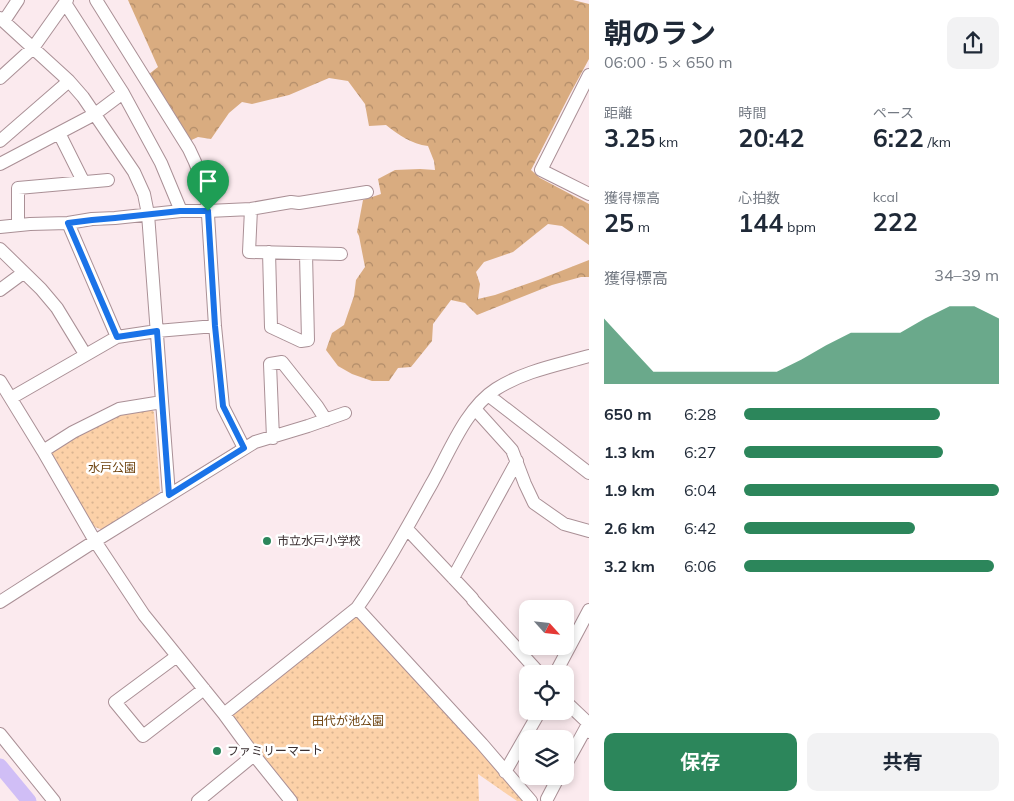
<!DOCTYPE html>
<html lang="ja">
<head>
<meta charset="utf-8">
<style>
	body { margin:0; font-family:Mulish,"Noto Sans JP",sans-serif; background:#f2f2f3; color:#1f2937; height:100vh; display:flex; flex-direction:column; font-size:19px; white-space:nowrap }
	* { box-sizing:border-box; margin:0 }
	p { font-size:16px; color:#747a83 }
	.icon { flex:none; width:28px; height:28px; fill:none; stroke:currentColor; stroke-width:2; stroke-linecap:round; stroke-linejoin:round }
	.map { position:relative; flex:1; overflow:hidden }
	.drawer { display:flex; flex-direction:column; background:#fff; width:425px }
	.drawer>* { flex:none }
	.needle { width:32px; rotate:117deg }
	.fabs { position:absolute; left:519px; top:600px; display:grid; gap:10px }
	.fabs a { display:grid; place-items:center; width:55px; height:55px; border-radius:10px; background:#fff; box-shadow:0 2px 8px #0003; font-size:25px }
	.pin { position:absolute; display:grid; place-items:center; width:42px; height:42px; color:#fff; margin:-51px -21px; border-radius:50% 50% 50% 0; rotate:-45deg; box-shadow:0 0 5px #0007 }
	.pin .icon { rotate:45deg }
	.round { display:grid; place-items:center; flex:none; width:52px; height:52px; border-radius:10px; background:#f2f2f3 }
	.overview { display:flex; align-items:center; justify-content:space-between; height:85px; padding:0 15px }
	h1 { font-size:28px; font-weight:700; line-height:38px }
	.metrics { display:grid; grid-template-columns:repeat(3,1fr); gap:8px; height:85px; padding:5px 15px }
	.metrics div { display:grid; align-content:center }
	.metrics b { font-size:25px; font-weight:700 }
	.metrics small { font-size:14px; font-weight:400 }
	.metrics p { font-size:14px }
	.chart { height:140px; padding:10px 15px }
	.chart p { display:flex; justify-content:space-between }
	.chart svg { width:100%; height:90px; margin-top:5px; fill:#2c865b; opacity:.7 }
	.action { display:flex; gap:10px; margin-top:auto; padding:10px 15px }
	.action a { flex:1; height:58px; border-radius:10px; background:#2c865b; color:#fff; font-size:20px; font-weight:700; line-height:58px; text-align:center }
	.action a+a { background:#f2f2f3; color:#1f2937 }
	ul { padding:0 15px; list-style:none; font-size:16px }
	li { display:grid; grid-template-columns:80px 60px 1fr; align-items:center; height:38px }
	li i { height:12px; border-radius:6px; background:#2c865b }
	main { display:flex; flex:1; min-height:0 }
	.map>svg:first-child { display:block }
	.forest { fill:url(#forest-crowns) }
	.park { fill:url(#park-dots) }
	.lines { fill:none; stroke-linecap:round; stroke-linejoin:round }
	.river { stroke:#d0bef6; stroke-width:15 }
	.minor-casing { stroke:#aa9096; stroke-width:14 }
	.minor { stroke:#fff; stroke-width:12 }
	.route-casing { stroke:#fff; stroke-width:10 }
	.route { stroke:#1a73e8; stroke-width:6 }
	.poi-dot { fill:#2c865b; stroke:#fff; stroke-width:2 }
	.labels { text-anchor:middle; stroke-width:5; stroke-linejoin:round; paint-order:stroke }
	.park-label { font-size:12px; fill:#6d420e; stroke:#fff }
	.poi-label { font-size:12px; fill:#3a2f31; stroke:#fff; text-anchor:start }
</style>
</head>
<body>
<main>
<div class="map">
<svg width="589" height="801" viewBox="0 0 589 801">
	<defs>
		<pattern id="forest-crowns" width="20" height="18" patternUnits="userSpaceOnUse" patternTransform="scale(1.25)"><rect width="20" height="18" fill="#d9ac80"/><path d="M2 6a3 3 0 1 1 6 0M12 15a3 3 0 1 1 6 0" fill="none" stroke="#b18c69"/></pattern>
		<pattern id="park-dots" width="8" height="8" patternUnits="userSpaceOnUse" patternTransform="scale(1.25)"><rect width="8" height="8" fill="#fcd1a8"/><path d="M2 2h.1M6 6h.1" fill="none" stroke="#d9b491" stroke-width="1.8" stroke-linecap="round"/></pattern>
	</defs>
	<rect width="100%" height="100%" fill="#fbeaee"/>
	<path class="forest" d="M 128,0 L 573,0 L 589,4 L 589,59 L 570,94 L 531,170 L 540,178 L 589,204 L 589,245 L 562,226 L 548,224 L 513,252 L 484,262 L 476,272 L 480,284 L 478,299 L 495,295 L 538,280 L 589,260 L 589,277 L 581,277 L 552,285 L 477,315 L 465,303 L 451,300 L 433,324 L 432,341 L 411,367 L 398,368 L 389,381 L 372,381 L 352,374 L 338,366 L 326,350 L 332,333 L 344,325 L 354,296 L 356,280 L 365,267 L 359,236 L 357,232 L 363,200 L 381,194 L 378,179 L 395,170 L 420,169 L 435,170 L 434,161 L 428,146 C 411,144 399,135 386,125 L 369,126 L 365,104 L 348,81 L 329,78 L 289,95 L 252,104 L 242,102 L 229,113 L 211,139 L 198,137 L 183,144 L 144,78 L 158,67 Z"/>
	<path class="park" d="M 149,407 L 154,412 L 160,491 L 155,497 L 130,511 L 103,530 L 92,526 L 51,454 L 54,448 L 120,412 Z
		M 357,611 L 527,801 L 517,801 L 478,774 L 479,801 L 296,801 L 228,715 Z"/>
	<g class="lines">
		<path class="river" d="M 0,766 L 29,801"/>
		<g class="minor-casing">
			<path id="minor" d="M 96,0 L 189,149 C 197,165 203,181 207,199 L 215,326 L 223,407 L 244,448
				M 65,3 L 123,93 L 161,163 L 181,211
				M 0,18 L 69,81 L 83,97 L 134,172 L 144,194 L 148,214 L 169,495
				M 4,21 L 18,0
				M 589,75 L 541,170 L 589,194
				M 0,78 L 33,48 L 67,0
				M 59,133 L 83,181
				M 0,141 L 69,81
				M 0,164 L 95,114 L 123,93
				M 251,209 L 249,252 L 341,254
				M 68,223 L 117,337
				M 18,225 L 18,188 L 108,180
				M 0,227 L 30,224 L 68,223 L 92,219 L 115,218 L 181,211 L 208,211 L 251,209 L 291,202 L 299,203 L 367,192
				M 0,249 L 41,289 L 57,308 L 85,354
				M 269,252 L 271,327 L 301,341 L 308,340 L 306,254
				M 0,290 L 23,273
				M 0,381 L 43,451 L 95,541 L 144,615 L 224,714 L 254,755 L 291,801
				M 488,395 L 589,473
				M 11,398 L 117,337 L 157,331 L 215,326
				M 475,409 L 512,450 L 525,484 L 534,503 L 564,524 L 589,531
				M 273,438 L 270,364 L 282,362 L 317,406 L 326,420
				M 43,451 L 73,432 L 119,409 L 162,402
				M 407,529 L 472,598 L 473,600 L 540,674
				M 453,578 L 517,461
				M 0,602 L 95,541 L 255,442 L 308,426 L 345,413
				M 357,608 L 482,744 L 531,801
				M 177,656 L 115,702 L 143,736 L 204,689
				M 555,674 L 589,610
				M 565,701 L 586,721 L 589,732
				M 224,714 L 357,608 C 385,568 408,526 432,483 C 449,453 466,408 496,389 C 524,371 558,365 589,356
				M 0,734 L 54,801
				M 565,766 L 587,726
				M 505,772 L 540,711
				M 547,799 L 559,776
				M 198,801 L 254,755"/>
		</g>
		<use href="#minor" class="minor"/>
	</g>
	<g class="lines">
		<g class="route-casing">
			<path id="route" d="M 180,211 L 208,211 L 215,326 L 223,406 L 244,448 L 169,495 L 157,331 L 117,337 L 68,223 L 92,220 L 115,218 Z"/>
		</g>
		<use href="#route" class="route"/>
	</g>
	<g class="poi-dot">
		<circle cx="267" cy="541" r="5"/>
		<circle cx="217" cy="751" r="5"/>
	</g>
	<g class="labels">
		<g class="park-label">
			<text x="112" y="472">水戸公園</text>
			<text x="348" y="725">田代が池公園</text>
		</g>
		<g class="poi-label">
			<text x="277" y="545">市立水戸小学校</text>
			<text x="227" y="755">ファミリーマート</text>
		</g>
	</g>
</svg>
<div class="fabs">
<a><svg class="needle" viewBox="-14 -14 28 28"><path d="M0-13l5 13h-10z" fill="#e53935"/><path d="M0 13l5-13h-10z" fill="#747a83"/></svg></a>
<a><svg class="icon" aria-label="locate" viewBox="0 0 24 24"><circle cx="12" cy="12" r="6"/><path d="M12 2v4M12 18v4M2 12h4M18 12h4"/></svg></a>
<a><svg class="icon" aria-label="layers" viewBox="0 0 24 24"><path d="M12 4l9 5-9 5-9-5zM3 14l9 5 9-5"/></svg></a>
</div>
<div class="pin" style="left:208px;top:211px;background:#1e9e55"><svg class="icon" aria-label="arrive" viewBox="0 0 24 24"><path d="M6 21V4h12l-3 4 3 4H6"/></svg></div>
</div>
<section class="drawer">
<div class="overview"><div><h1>朝のラン</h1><p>06:00 · 5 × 650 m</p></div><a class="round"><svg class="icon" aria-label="share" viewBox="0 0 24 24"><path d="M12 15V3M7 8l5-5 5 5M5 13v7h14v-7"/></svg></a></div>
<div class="metrics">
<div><p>距離</p><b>3.25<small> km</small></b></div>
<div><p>時間</p><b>20:42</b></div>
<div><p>ペース</p><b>6:22<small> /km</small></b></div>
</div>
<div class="metrics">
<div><p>獲得標高</p><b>25<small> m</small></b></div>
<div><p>心拍数</p><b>144<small> bpm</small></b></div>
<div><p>kcal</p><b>222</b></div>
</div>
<div class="chart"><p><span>獲得標高</span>34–39 m</p>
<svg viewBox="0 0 160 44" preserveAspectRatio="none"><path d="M0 44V12L10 25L20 38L30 38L40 38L50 38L60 38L70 38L80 32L90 25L100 19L110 19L120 19L130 12L140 6L150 6L160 12V44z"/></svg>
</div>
<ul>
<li><b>650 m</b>6:28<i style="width:77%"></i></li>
<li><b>1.3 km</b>6:27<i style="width:78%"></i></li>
<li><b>1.9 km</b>6:04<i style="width:100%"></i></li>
<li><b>2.6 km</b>6:42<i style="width:67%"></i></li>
<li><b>3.2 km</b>6:06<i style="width:98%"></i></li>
</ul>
<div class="action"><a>保存</a><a>共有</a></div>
</section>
</main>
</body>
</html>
